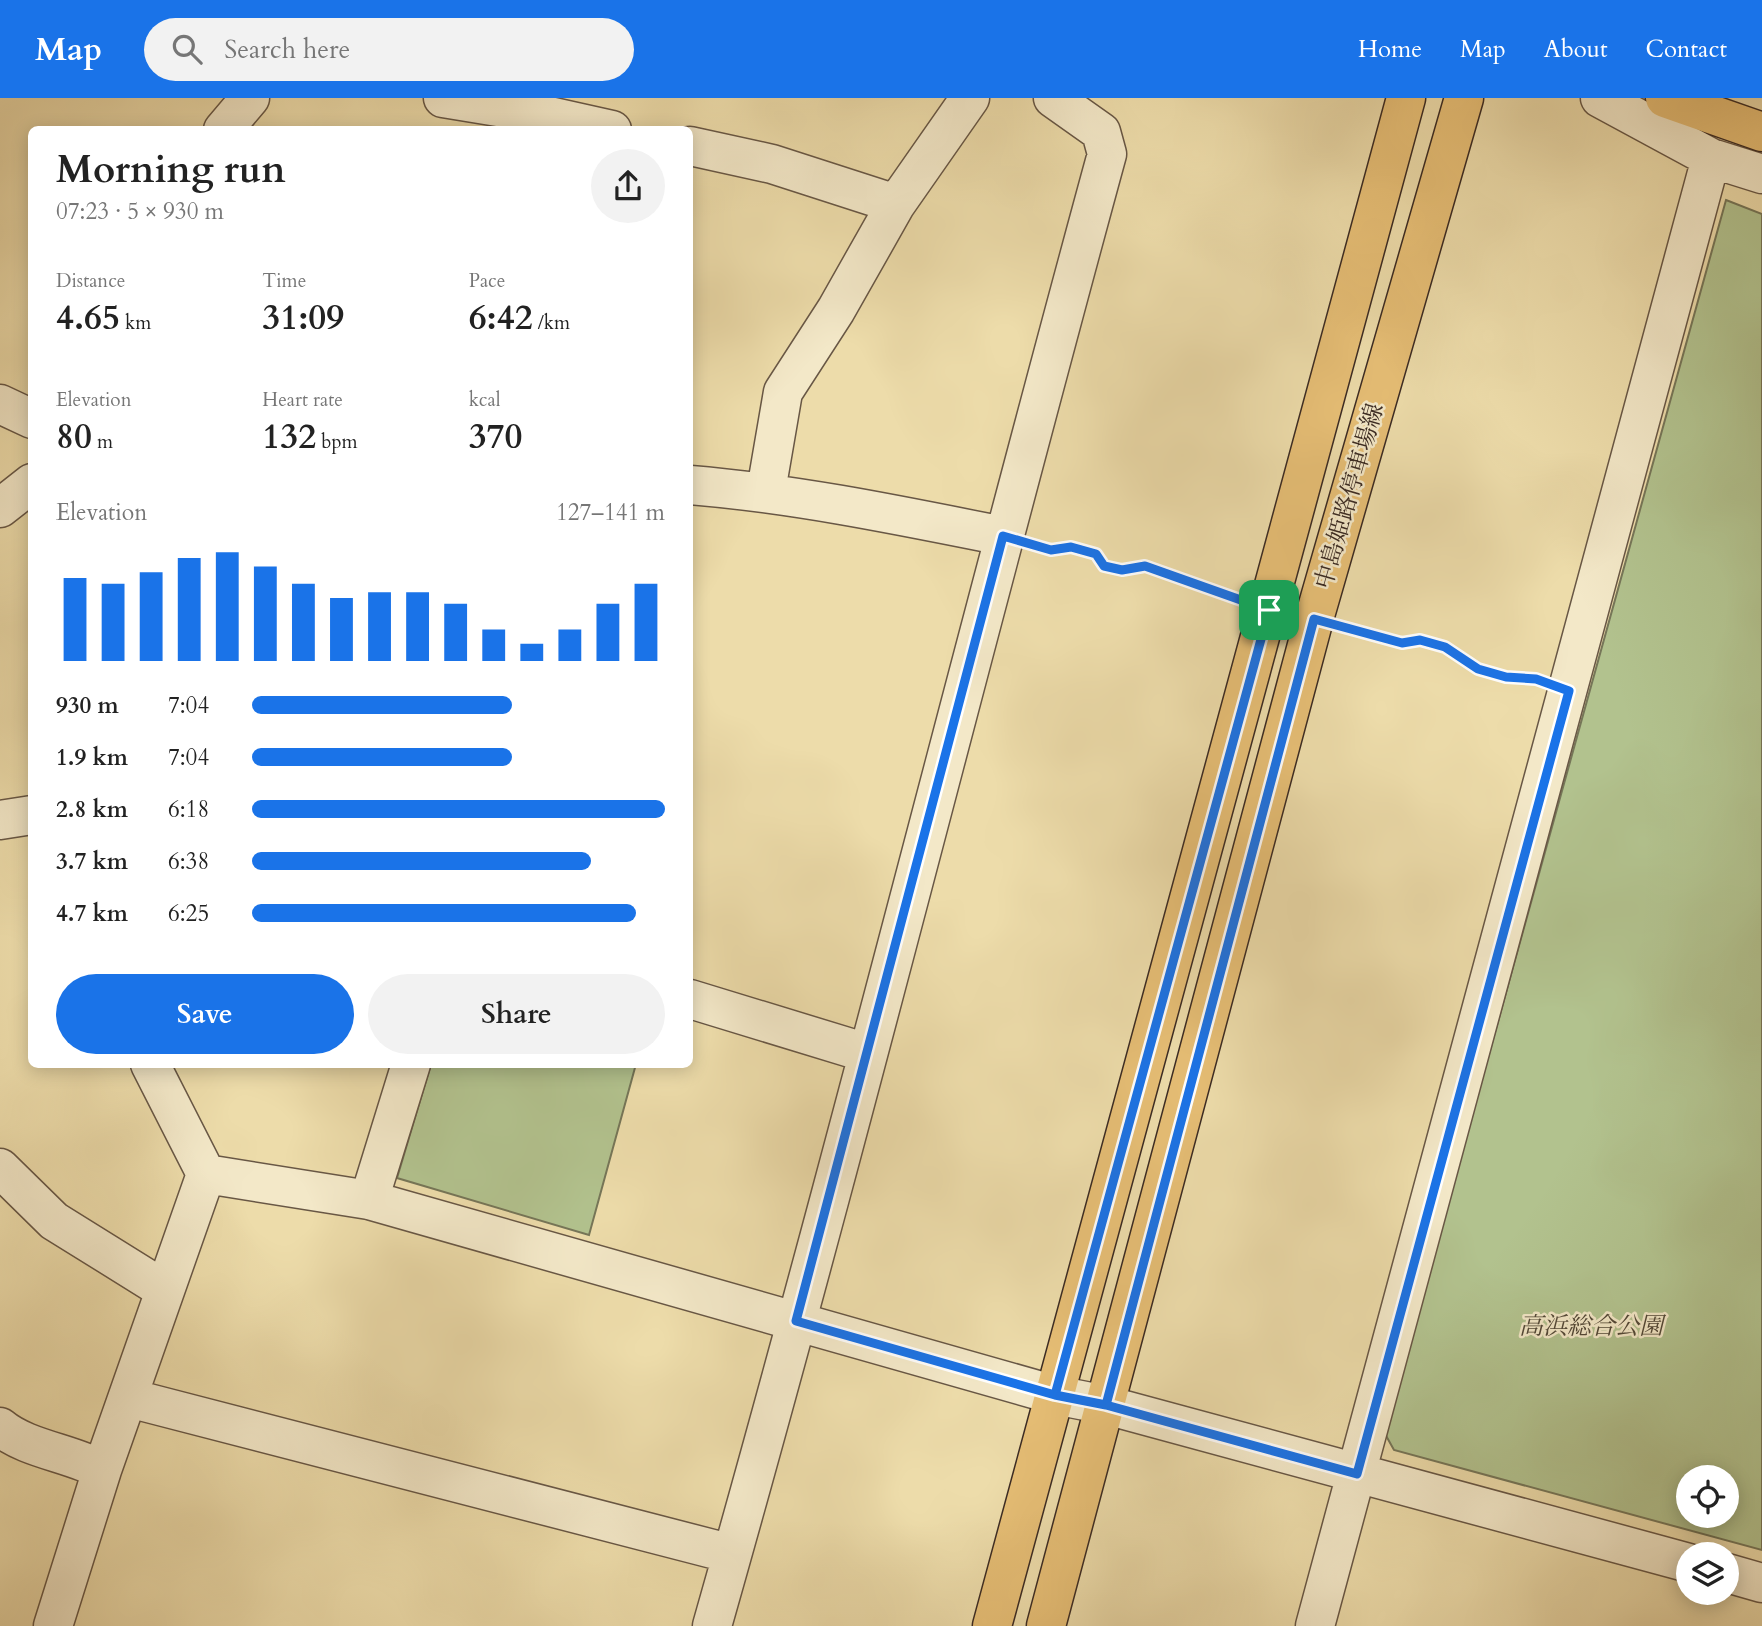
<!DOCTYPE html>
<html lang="en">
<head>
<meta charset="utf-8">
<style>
	body { margin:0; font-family:Cardo,"Noto Serif JP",serif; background:#f2f2f2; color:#222; height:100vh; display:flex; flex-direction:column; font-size:26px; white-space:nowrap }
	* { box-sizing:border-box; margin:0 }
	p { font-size:23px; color:#767676 }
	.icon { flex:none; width:38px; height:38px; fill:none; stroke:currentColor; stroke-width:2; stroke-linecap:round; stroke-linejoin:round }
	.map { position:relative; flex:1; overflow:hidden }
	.side { position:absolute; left:28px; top:28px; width:665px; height:942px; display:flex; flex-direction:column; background:#fff; border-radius:10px; box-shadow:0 4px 18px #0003 }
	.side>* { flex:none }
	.fabs { position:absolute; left:1676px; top:1367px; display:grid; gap:14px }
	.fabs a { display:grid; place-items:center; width:63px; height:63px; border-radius:50%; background:#fff; box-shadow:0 4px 18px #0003; font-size:35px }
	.pin { position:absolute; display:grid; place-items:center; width:60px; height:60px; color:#fff; margin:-30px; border-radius:14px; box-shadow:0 4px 10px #0006 }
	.round { display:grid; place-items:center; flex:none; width:74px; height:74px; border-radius:37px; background:#f2f2f2 }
	.summary { display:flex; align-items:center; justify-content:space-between; height:119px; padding:0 28px }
	h1 { font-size:38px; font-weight:700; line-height:52px }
	.figures { display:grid; grid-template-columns:repeat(3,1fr); gap:10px; height:119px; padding:7px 28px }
	.figures div { display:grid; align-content:center }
	.figures b { font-size:35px; font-weight:700 }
	.figures small { font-size:19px; font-weight:400 }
	.figures p { font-size:19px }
	.chart { height:196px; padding:14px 28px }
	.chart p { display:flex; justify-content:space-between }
	.chart svg { width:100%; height:126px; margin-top:7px; stroke:#1a73e8; stroke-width:6 }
	.action { display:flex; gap:14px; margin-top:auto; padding:14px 28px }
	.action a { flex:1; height:80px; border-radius:42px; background:#1a73e8; color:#fff; font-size:28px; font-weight:700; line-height:80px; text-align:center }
	.action a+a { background:#f2f2f2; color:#222 }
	ul { padding:0 28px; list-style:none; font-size:23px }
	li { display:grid; grid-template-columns:112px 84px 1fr; align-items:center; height:52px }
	li i { height:18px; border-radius:9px; background:#1a73e8 }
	header { display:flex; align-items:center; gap:42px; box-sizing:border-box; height:98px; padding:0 35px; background:#1a73e8; color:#fff }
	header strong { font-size:33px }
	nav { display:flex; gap:38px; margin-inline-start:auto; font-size:24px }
	.search { width:490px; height:63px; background:#f2f2f2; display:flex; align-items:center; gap:18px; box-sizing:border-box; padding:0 24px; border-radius:38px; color:#767676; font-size:26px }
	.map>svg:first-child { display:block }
	.green { fill:#b2c28e; stroke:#767658; stroke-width:2; fill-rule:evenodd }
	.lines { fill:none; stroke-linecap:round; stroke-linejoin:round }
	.minor-casing { stroke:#685745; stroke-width:41 }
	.major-casing { stroke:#3b2b23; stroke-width:41 }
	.highway-casing { stroke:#3b2b23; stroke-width:41 }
	.path { stroke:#3b2b23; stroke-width:4.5; stroke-dasharray:5 3.5; stroke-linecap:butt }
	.minor { stroke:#f3e8c8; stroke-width:38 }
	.major { stroke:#e6be75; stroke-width:38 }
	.highway { stroke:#e6be75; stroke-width:38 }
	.route-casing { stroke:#fff; stroke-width:14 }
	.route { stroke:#1a73e8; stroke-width:9 }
	.labels { text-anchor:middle; stroke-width:5; stroke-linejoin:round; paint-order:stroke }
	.street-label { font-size:24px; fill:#3b2b23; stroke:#f3e8c8 }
	.park-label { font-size:24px; font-style:italic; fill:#534938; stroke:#f3e8c8 }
</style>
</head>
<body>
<header>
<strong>Map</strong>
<div class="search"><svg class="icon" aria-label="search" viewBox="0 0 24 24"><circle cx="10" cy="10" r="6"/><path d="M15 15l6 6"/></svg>Search here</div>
<nav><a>Home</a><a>Map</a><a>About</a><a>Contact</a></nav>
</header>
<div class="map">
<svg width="1762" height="1528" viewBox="0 0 1762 1528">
	<rect width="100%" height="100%" fill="#eddcaa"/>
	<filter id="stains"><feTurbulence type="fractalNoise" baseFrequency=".00286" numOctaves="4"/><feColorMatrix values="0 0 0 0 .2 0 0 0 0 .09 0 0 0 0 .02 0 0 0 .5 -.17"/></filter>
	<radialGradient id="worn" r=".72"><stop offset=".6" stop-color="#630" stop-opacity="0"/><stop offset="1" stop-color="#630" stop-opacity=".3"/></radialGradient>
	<path class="green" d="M 1726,102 L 1762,116 L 1762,1452 L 1394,1352 L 1384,1334 ZM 1689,1379 L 1727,1379 L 1727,1418 L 1689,1418 Z
		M 431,966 L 636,966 L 589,1137 L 397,1080 Z"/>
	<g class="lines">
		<g class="minor-casing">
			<path id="minor" d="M 443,0 L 540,16 L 612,32
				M 1600,0 L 1711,60 L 1762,76
				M 223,32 L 250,0
				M 690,48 L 772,66 L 896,106
				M 0,306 L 32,321
				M 690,387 C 796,396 898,417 1003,438
				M 766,393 L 783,294 L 836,212 L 896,106 L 970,0
				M 0,410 L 32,385
				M 0,722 L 32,717
				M 690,901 L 867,955
				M 0,1070 L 54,1123 L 165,1192
				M 206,1076 L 369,1102 L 1055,1297 L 1106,1307 L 1689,1465
				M 369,1102 L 411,966
				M 129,1300 L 732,1456
				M 0,1329 C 26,1351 71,1355 102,1372
				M 1727,1475 L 1762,1485
				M 53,1528 L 102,1372 L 206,1076 L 150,966
				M 712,1528 C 851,1039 973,546 1107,56 L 1101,34 L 1053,0
				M 1315,1528 L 1711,60"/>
		</g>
		<g class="major-casing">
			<path id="major" d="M 992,1528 L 1406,0
				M 1046,1528 L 1314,521 L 1464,0"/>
		</g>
		<g class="highway-casing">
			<path id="highway" d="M 1665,0 L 1762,34"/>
		</g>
		<path class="path" d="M 1037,448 L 1051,452 L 1071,449 L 1096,456 L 1104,468 L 1122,472 L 1145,468 L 1234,499
			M 1345,530 L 1402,545 L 1420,542 L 1445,549 L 1478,571 L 1506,579 L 1535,581"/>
		<use href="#minor" class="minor"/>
		<use href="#major" class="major"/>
		<use href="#highway" class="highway"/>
	</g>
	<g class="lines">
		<g class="route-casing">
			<path id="route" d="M 1269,512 L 1145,468 L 1122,472 L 1104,468 L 1096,456 L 1071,449 L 1051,452 L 1003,438 L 796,1223 L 1055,1297 L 1106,1307 L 1357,1376 L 1569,593 L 1536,581 L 1506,579 L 1478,571 L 1445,549 L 1420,542 L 1402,545 L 1314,521 L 1106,1307 L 1055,1297 L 1269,512"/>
		</g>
		<use href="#route" class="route"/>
	</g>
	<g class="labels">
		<g class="street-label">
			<text transform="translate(1349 398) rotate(-74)" y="8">中島姫路停車場線</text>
		</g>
		<g class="park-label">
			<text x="1591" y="1236">高浜総合公園</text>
		</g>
	</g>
	<rect width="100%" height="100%" filter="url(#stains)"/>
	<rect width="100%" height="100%" fill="url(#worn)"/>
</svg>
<div class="fabs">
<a><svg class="icon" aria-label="locate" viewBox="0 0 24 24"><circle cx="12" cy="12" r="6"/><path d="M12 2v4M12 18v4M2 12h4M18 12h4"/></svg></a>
<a><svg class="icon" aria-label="layers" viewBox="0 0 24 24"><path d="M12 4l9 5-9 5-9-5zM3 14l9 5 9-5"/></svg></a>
</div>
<div class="pin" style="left:1269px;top:512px;background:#1e9e55"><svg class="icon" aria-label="arrive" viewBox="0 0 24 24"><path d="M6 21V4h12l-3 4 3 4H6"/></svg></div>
<section class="side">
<div class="summary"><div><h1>Morning run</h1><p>07:23 · 5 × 930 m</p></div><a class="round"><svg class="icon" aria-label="share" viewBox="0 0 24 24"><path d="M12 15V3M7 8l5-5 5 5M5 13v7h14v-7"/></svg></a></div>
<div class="figures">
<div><p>Distance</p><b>4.65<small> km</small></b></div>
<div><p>Time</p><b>31:09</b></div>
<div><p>Pace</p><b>6:42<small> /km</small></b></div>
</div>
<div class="figures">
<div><p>Elevation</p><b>80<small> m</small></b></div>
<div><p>Heart rate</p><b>132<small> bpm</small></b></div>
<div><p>kcal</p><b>370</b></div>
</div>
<div class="chart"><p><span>Elevation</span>127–141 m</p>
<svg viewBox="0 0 160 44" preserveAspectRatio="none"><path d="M5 44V15M15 44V17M25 44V13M35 44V8M45 44V6M55 44V11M65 44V17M75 44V22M85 44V20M95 44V20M105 44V24M115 44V33M125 44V38M135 44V33M145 44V24M155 44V17"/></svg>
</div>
<ul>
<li><b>930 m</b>7:04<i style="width:63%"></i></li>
<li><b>1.9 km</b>7:04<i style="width:63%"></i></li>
<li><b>2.8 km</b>6:18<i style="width:100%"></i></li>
<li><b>3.7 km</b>6:38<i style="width:82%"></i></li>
<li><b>4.7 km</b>6:25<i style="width:93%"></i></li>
</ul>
<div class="action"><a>Save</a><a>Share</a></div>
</section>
</div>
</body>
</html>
